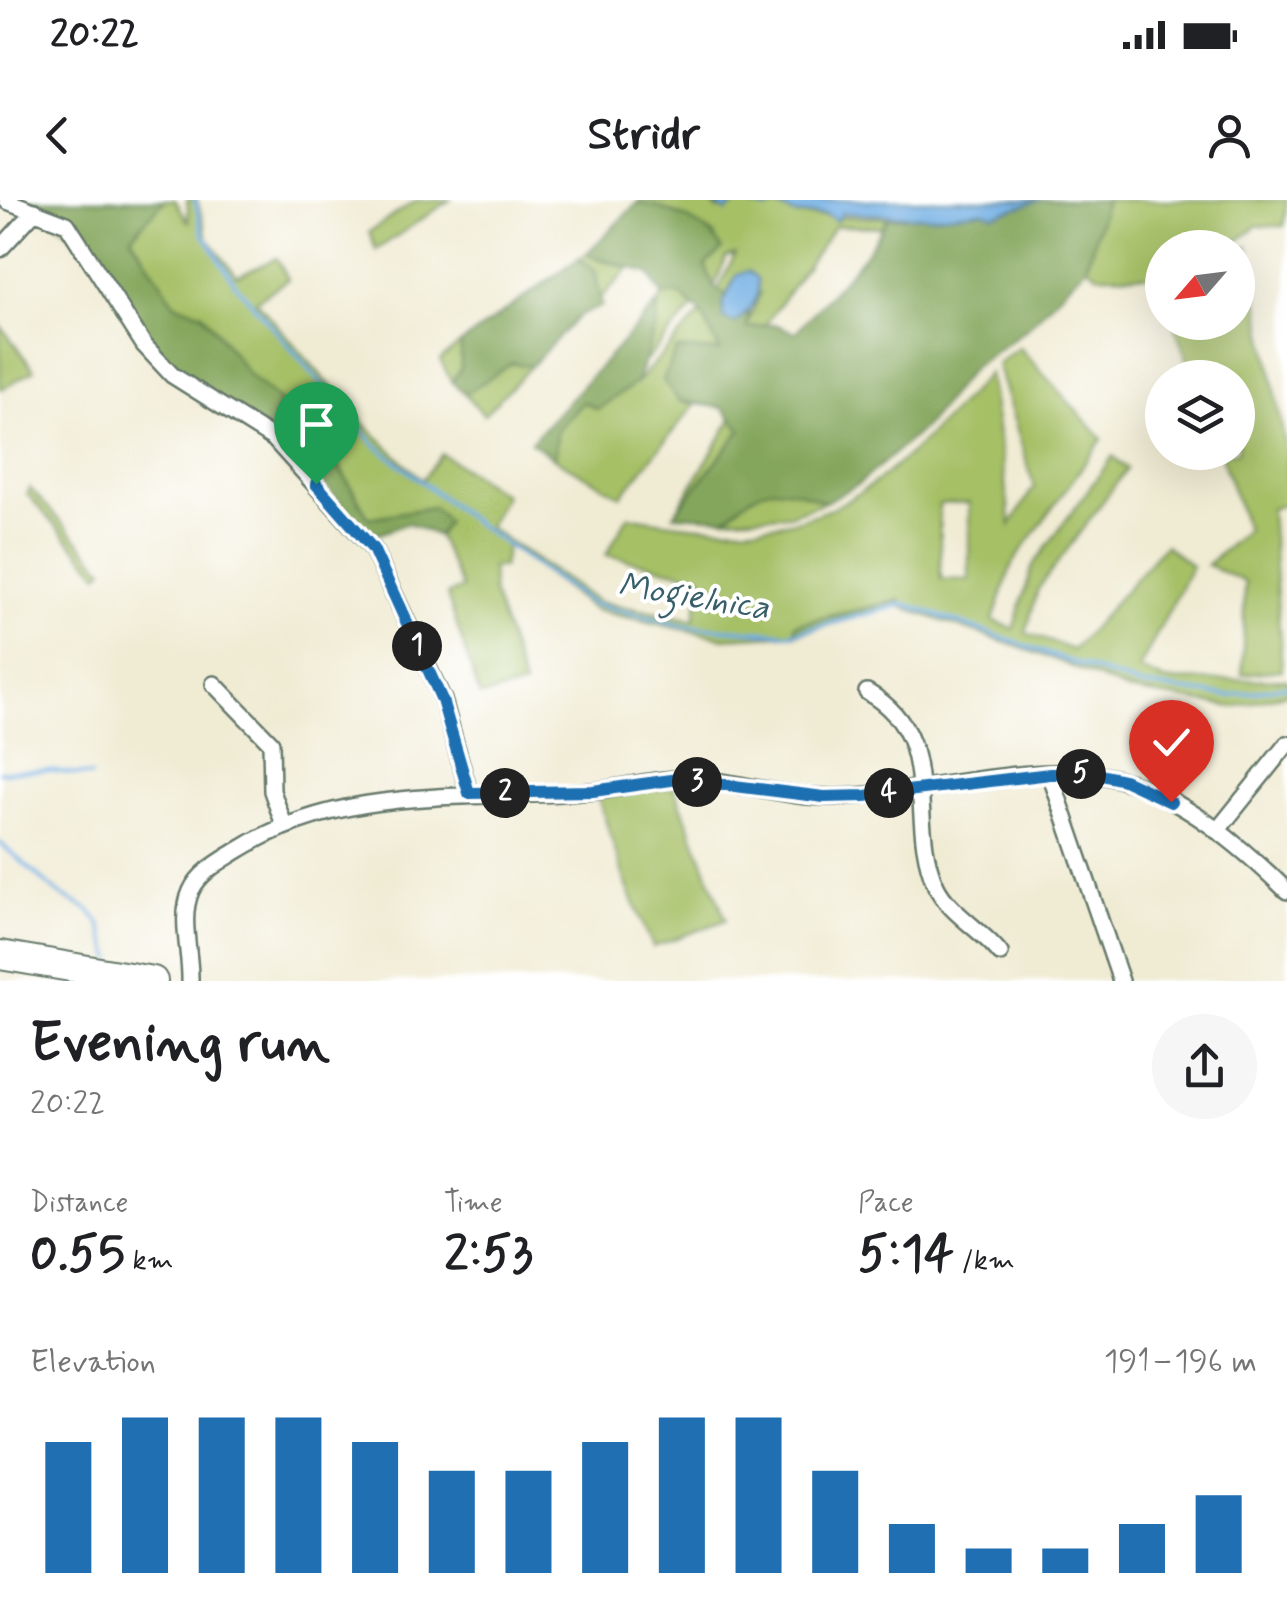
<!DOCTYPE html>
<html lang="en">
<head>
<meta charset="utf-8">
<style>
	body { margin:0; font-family:Mynerve,sans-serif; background:#f6f6f6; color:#202124; height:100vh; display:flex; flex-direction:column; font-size:38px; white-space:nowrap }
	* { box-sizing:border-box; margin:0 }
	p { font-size:32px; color:#757577 }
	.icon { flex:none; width:55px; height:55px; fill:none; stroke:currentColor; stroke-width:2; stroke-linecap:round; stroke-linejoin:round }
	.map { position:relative; height:781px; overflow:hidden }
	.side { display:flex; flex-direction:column; background:#fff; flex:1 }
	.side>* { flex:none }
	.needle { width:65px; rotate:242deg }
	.tools { position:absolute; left:1145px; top:30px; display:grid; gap:20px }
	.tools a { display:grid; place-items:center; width:110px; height:110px; border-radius:50%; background:#fff; box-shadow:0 10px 40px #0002; font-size:50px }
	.pin { position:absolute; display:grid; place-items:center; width:85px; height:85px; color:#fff; margin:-102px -42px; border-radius:50% 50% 50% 0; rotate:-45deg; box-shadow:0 0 10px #0007 }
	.pin .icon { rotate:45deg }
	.km { position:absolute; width:50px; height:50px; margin:-25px; border-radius:50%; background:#222; color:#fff; font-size:28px; line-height:50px; text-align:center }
	.round { display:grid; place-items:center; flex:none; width:105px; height:105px; border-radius:52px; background:#f6f6f6 }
	.overview { display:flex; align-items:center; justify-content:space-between; height:170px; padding:0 30px }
	h1 { font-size:55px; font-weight:800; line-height:75px }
	.stats { display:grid; grid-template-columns:repeat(3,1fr); gap:15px; height:170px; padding:10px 30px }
	.stats div { display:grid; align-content:center }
	.stats b { font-size:50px; font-weight:800 }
	.stats small { font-size:28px; font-weight:400 }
	.stats p { font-size:28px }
	.chart { height:280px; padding:20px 30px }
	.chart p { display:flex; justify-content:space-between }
	.chart svg { width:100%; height:180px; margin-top:10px; stroke:#1f6fb2; stroke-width:6 }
	.status { display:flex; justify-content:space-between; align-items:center; height:70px; padding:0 50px; background:#fff; direction:ltr }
	.status svg { height:28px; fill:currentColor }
	header { display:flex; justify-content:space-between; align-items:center; height:130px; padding:0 30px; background:#fff; font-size:45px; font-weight:800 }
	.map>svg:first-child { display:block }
	.green { fill:#a6c066; stroke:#627e4d; stroke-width:2.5; fill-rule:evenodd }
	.forest { fill:#84a65b; stroke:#527248; stroke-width:2.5 }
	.water { fill:#71aee3; stroke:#48768c; stroke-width:2.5 }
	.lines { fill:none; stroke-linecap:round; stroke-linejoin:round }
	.stream { stroke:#71aee3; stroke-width:4 }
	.street-casing { stroke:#687a6c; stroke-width:20 }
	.highway-casing { stroke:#687a6c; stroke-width:32 }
	.street { stroke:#fff; stroke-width:15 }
	.highway { stroke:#fff; stroke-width:28 }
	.route-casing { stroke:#fff; stroke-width:20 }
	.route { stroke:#1f6fb2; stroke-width:12 }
	.labels { text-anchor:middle; stroke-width:8; stroke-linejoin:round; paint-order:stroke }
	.water-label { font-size:35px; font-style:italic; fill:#385f69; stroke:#fff }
</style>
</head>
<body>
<div class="status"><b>20:22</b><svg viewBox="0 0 49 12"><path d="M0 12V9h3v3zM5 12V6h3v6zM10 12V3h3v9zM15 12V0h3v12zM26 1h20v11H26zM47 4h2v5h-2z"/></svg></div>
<header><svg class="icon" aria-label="back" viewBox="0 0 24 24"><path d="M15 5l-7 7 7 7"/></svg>Stridr<svg class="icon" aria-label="person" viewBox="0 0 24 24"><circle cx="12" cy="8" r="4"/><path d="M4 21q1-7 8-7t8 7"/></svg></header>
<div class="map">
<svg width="1287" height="781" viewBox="0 0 1287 781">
	<rect width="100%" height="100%" fill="#fff"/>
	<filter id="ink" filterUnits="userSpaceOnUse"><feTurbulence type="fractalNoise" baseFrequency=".01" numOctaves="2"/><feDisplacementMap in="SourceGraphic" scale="20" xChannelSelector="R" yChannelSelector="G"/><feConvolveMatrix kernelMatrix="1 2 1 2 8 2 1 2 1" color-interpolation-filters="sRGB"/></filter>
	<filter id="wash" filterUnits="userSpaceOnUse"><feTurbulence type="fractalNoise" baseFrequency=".0048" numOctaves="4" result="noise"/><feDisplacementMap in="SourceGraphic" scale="40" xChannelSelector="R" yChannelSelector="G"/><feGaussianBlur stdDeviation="2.25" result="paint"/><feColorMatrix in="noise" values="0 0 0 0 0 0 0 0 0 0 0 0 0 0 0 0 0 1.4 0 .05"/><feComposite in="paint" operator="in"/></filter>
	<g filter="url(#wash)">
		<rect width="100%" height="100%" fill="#f0ebd3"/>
		<path class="green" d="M 165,0 L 175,0 L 189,23 L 187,0 L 197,0 L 208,39 L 237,76 L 277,58 L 288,79 L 256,101 L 363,223 L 422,280 L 442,254 L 505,295 L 488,327 L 598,402 L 694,420 L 702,377 L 606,355 L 628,316 C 817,351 864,307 989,173 L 1011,325 L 1034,286 L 997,164 L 1019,147 L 1102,239 L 1012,364 L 993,420 L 1013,429 L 1033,365 L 1113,256 L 1127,269 L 1038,389 L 1026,433 L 1073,450 L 1165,345 L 1192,366 L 1139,469 L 1165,481 L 1287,479 L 1287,494 L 1233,507 L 1127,490 L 1059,461 L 899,406 L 900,401 L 797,424 L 795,434 L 724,438 L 594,410 L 507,344 L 503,367 L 492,367 L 493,392 L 524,486 L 480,496 L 447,395 L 462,388 L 438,336 L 446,322 L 432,307 L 369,318 L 339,266 L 314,273 L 273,232 L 279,201 L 250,176 L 203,113 L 175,104 L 131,36 ZM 969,303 L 969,380 L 941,379 L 939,304 Z
			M 417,0 L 450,0 L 376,50 L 369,32 Z
			M 639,0 L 708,0 L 718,10 L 738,2 L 767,10 L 775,6 L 797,15 L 888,18 L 882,27 L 835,26 L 765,125 L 746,128 L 760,93 L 737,74 L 726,95 L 718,90 L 735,54 L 726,57 L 714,88 L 705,64 L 715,35 L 660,7 L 637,3 Z
			M 1106,0 L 1287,0 L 1284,26 L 1256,26 L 1231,47 L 1162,48 L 1162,76 L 1098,75 L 1087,67 Z
			M 1243,47 L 1248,47 L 1287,254 L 1287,304 L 1271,309 L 1282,470 L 1242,474 L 1245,382 L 1207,365 L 1247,330 L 1220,253 L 1238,252 L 1238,178 L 1193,177 L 1174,123 L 1238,122 L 1238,52 Z
			M 586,54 L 629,69 L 599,100 L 595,70 L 579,58 Z
			M 679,94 L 694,107 L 643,164 L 658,103 L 663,96 Z
			M 701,113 L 721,151 L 700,152 L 679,201 L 695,204 L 621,296 L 555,259 L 557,230 L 583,202 L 598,209 L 637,182 Z
			M 0,125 L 34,170 L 2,189 L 0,187 Z
			M 461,143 L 461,168 L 452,182 L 440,160 Z
			M 512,163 L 531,166 L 484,215 L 465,194 Z
			M 732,219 L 741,230 L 674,315 Z
			M 784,285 L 825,302 L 789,315 L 726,318 L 755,291 Z
			M 30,288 L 104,369 L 99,374 L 27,294 Z
			M 674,587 L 726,720 L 653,747 L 626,684 L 598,597 Z"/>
		<path class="forest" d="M 20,0 L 165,0 L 131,37 L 175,104 L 202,113 L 250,176 L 280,201 L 273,232 L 200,191 L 150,145 L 84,41 Z
			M 1041,0 L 1106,0 L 1086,67 L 1026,129 L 972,168 L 925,227 L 859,284 L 825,302 C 775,282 766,281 726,318 L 674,315 L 741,230 L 723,208 L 679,201 L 663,180 L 677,149 L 720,151 L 701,113 L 679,94 L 663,96 L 648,73 L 586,54 L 637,3 C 666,8 709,22 722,50 L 705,65 L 714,87 L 726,95 L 723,105 L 735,123 L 749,111 L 747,128 L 775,124 L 795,133 L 865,55 L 888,18 L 1002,10 Z
			M 579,58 L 595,70 L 602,106 L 579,116 L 531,166 L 512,163 L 465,194 L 452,182 L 461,168 L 461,143 Z
			M 658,103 L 656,127 L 637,182 L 598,209 L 583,202 L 557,230 L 555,259 L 531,242 Z
			M 338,266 L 369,318 L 433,307 L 447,322 L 438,336 L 408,323 L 371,337 L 314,273 Z
			M 901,400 L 899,406 L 795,434 L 796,424 Z"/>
		<path class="water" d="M 708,0 L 1041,0 L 994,15 L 982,11 L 929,17 L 843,13 L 837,21 L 825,14 L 797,15 L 775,6 L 767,10 L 738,2 L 726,12 Z
			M 748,71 L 757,78 C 761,99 751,110 735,123 L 723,118 L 723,104 L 737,74 Z"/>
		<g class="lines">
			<path class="stream" d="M 195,0 L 202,32 L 236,85 L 374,244 L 467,317 L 592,404 L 686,426 L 790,434 L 905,404 L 1138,485 L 1229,496 L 1287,486
				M 0,572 L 47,570 L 91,576
				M 0,643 L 59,694 L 89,710 L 100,724 L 112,759"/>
		</g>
	</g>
	<g filter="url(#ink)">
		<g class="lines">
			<g class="street-casing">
				<path id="street" d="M 7,1 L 67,24 L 144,145 L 172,175 L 274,239 L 373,349 L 443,500 L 469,593
					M 0,49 L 35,11
					M 214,484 L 271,543 L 272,591 L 284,625
					M 867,492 C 946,537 905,618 936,686 C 949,713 982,730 1000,753
					M 1050,574 L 1121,781
					M 1217,631 L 1287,544
					M 190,781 C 191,753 179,718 191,691 C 199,673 219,662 235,652 C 345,582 472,601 595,591 C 622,588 649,580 677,579 C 729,578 782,598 834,597 C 920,596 1038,558 1119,579 C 1183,597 1241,646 1287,691"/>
			</g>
			<g class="highway-casing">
				<path id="highway" d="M 0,755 L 153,781"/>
			</g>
			<use href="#street" class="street"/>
			<use href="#highway" class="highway"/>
		</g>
	</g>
	<g class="lines" filter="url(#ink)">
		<g class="route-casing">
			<path id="route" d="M 316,284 L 373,349 L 442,500 L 469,593 L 593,591 L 678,579 L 824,597 L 865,596 L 1050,574 L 1096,574 L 1124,580 L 1171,602"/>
		</g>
		<use href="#route" class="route"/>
	</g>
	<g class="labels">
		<g class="water-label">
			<text transform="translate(694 395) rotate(9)" y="12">Mogielnica</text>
		</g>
	</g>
</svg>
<div class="tools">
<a><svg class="needle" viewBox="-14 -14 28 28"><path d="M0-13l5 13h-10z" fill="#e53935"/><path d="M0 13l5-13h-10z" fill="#757577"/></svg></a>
<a><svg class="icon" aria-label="layers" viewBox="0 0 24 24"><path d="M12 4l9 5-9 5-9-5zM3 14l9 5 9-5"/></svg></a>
</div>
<div class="pin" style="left:316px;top:284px;background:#1e9e55"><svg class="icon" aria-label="arrive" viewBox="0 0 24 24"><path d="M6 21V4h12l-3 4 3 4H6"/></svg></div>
<div class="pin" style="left:1171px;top:602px;background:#d93025"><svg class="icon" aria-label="check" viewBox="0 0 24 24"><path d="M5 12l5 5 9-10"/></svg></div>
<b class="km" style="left:417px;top:446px">1</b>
<b class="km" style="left:505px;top:593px">2</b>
<b class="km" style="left:697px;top:582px">3</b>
<b class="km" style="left:889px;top:593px">4</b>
<b class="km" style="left:1081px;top:574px">5</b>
</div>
<section class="side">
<div class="overview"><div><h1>Evening run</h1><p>20:22</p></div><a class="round"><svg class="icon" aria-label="share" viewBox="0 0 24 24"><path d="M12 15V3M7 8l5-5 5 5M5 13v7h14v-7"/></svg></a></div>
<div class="stats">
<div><p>Distance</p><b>0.55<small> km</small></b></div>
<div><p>Time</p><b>2:53</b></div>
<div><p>Pace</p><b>5:14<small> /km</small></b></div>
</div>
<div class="chart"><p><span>Elevation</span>191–196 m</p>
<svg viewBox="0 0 160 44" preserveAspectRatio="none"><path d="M5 44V12M15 44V6M25 44V6M35 44V6M45 44V12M55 44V19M65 44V19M75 44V12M85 44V6M95 44V6M105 44V19M115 44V32M125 44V38M135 44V38M145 44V32M155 44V25"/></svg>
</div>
</section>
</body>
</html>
